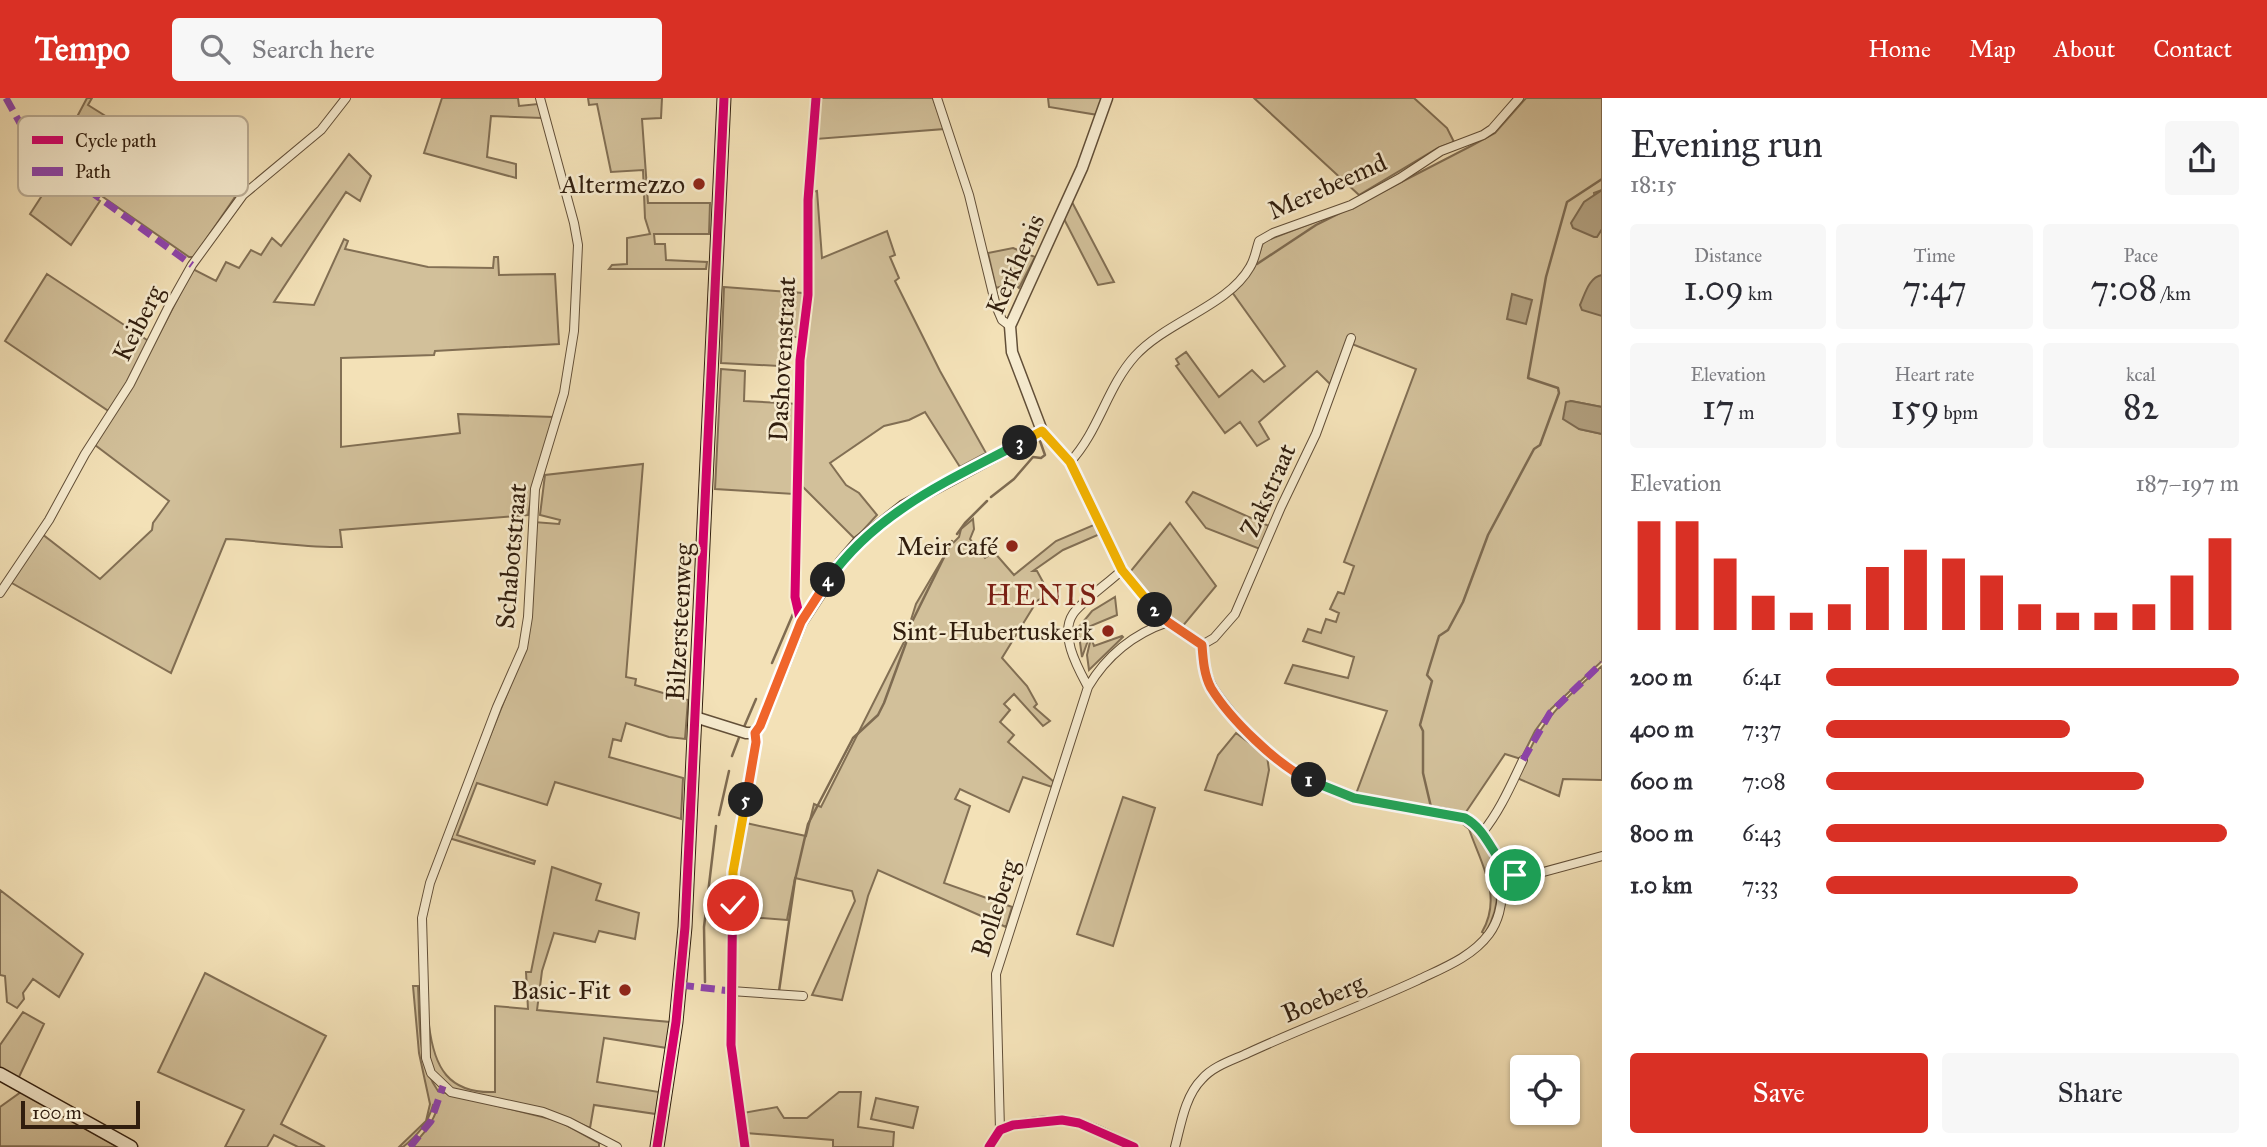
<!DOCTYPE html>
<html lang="en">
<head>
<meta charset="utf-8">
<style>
	body { margin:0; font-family:"IM FELL Great Primer",serif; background:#f7f7f7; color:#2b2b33; height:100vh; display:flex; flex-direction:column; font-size:26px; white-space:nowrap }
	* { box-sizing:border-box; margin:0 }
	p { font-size:23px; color:#7c7c81 }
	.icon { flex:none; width:38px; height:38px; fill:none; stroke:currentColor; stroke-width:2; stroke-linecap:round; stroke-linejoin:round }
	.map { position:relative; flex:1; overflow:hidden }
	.details { display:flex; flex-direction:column; background:#fff; width:665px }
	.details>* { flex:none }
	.controls { position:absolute; left:1510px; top:957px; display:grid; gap:14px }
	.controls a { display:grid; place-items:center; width:70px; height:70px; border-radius:7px; background:#fff; box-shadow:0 2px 5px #0004; font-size:35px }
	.scale { position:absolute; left:21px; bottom:18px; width:119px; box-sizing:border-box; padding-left:7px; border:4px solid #311e0e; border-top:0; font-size:19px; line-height:24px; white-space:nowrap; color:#311e0e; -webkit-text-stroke:5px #f7ecd0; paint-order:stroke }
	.pin { position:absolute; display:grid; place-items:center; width:60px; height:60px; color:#fff; margin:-30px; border:4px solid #fff; border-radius:50%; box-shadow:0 2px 7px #0007 }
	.km { position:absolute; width:35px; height:35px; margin:-18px; border-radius:50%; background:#222; color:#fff; font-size:19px; line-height:35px; text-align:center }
	.round { display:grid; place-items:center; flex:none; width:74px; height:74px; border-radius:7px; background:#f7f7f7 }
	.overview { display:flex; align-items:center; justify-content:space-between; height:119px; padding:0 28px }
	h1 { font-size:38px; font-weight:600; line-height:52px }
	.stats { display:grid; grid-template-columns:repeat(3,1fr); gap:10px; height:119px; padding:7px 28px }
	.stats div { display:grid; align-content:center; border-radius:7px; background:#f7f7f7; text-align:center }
	.stats b { font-size:35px; font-weight:600 }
	.stats small { font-size:19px; font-weight:400 }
	.stats p { font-size:19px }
	.chart { height:196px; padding:14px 28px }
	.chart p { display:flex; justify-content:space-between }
	.chart svg { width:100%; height:126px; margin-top:7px; stroke:#d93025; stroke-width:6 }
	.primary-button { display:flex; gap:14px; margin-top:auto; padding:14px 28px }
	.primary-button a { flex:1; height:80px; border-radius:7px; background:#d93025; color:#fff; font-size:28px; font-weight:600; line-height:80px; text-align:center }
	.primary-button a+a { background:#f7f7f7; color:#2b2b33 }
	ul { padding:0 28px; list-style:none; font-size:23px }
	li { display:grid; grid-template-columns:112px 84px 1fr; align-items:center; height:52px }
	li i { height:18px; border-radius:9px; background:#d93025 }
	header { display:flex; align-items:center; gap:42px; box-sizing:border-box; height:98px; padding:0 35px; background:#d93025; color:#fff }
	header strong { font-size:33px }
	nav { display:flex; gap:38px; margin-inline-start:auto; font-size:24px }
	.search { width:490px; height:63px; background:#f7f7f7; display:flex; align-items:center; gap:18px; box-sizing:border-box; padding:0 24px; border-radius:7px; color:#7c7c81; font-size:26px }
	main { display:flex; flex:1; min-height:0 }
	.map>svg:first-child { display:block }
	.green { fill:#d2c09a; stroke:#826f54; stroke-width:2 }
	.water { fill:#b19f7e; stroke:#7e6b51; stroke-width:2 }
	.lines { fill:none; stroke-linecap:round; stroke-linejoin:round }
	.stream { stroke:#7e6b51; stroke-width:2.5 }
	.minor-casing { stroke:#624f38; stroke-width:10 }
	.tertiary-casing { stroke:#624f38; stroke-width:13 }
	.secondary-casing { stroke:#311e0e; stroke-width:15 }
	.minor { stroke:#f7ecd0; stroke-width:8 }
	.tertiary { stroke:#f7ecd0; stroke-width:10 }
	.secondary { stroke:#f7ecd0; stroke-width:12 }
	.quiet { stroke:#8e44ad; stroke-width:7; stroke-dasharray:14 7; stroke-linecap:butt }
	.cycleway-casing { stroke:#f7ecd0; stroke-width:13 }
	.cycleway { stroke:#d6006c; stroke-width:9 }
	.split-1-casing { stroke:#fff; stroke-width:14 }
	.split-2-casing { stroke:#fff; stroke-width:14 }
	.split-3-casing { stroke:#fff; stroke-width:14 }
	.split-4-casing { stroke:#fff; stroke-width:14 }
	.split-5-casing { stroke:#fff; stroke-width:14 }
	.split-6-casing { stroke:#fff; stroke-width:14 }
	.split-1 { stroke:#22a559; stroke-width:9 }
	.split-2 { stroke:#f0652b; stroke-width:9 }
	.split-3 { stroke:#f5b400; stroke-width:9 }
	.split-4 { stroke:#22a559; stroke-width:9 }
	.split-5 { stroke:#f0652b; stroke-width:9 }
	.split-6 { stroke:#f5b400; stroke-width:9 }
	.poi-dot { fill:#8f2418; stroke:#f7ecd0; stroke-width:2.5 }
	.labels { text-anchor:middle; stroke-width:5; stroke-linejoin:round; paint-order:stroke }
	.poi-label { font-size:26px; fill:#311e0e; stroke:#f7ecd0; text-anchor:end }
	.street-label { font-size:26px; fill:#311e0e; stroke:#f7ecd0 }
	.quarter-label { font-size:30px; letter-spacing:2px; fill:#7a1f14; stroke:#f7ecd0 }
	.key { fill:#f7ecd0; stroke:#bcae96; stroke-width:2 }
	.key-label { font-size:19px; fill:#311e0e }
</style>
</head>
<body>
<header>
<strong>Tempo</strong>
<div class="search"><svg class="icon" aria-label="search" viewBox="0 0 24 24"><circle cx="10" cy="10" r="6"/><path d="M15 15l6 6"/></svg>Search here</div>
<nav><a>Home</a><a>Map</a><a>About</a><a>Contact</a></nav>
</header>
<main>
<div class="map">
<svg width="1602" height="1049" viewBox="0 0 1602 1049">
	<rect width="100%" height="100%" fill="#f3e1b7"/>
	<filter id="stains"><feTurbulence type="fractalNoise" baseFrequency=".00286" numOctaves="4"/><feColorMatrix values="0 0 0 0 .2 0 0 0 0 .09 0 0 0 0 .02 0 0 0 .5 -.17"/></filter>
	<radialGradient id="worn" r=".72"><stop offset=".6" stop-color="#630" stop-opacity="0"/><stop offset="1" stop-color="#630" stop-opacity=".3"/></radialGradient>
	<path class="green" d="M 87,0 L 92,0 L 88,7 L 235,99 L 194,159 L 189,159 L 53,64 Z
		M 442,0 L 518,0 L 519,8 L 538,6 L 542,20 L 491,18 L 487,59 L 516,66 L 516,80 L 424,55 Z
		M 588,0 L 662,0 L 661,20 L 642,21 L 648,105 L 710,105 L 709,136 L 654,136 L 655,146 L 665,146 L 666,162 L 707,164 L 706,171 L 609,171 L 612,167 L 627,166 L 627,140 L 650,136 L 645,120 L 643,72 L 611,74 L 597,6 L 589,7 Z
		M 817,0 L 933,0 L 944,31 L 816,41 Z
		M 1048,0 L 1102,0 L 1098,17 L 1049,9 Z
		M 1254,0 L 1414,0 L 1447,30 L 1454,44 L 1438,50 L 1359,97 Z
		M 1526,0 L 1602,0 L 1602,92 L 1594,95 L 1601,134 L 1602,131 L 1602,309 L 1571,303 L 1579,331 L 1602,336 L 1602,563 L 1551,611 L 1535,633 L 1521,661 L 1505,656 L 1464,717 L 1356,696 L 1387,613 L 1285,585 L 1293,567 L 1348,580 L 1354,559 L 1303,543 L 1308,531 L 1321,535 L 1326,521 L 1336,524 L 1339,515 L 1330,511 L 1338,494 L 1344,496 L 1354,468 L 1344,464 L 1416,271 L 1347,244 L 1330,286 L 1317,273 L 1259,324 L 1269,341 L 1257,348 L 1240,324 L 1225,335 L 1176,268 L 1179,266 L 1176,261 L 1186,254 L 1219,299 L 1252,272 L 1264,284 L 1285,268 L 1232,194 L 1256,165 L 1262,147 L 1265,143 L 1351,110 L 1471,48 L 1495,35 Z
		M 349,56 L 371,78 L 360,103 L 346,94 L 274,204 L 314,207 L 344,141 L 348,143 L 345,151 L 428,169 L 493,170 L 494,159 L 498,159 L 499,177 L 555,176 L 559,246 L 435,253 L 434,257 L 341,260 L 341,349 L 460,335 L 458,316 L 554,319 L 533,390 L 528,417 L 340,432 L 342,449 C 303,450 265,443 226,441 L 171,575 L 10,484 L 42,436 L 100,481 L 152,432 L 153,425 L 169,403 L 95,347 L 138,277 L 193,171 L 216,183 L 226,164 L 239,170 L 251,152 L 261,157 L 272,140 L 281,148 Z
		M 58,73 L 100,103 L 71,147 L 30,116 Z
		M 817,93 L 822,160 L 887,133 L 895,157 L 890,159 L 899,180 L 895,183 L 940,273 L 986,355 L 960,369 L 925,314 L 909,322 L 884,328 L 830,365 L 846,387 L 859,395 L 877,417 L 855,441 L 801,387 L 811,94 Z
		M 1072,104 L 1114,184 L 1098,187 L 1064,121 Z
		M 1013,150 L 1035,159 L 1019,190 L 1013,185 L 996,190 L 988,155 Z
		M 47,176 L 150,244 L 110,314 L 5,243 Z
		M 724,189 L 803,195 L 802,239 L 781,239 L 779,268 L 721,265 Z
		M 721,271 L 745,273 L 744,303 L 798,306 L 794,396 L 715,391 Z
		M 643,366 L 626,579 L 636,581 L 635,587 L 688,602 L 685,641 L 669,639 L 626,625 L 621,643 L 613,641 L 609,659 L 683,680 L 681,721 L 555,684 L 547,707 L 477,685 L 457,737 L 535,763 L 534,766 L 449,740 L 521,561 L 534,424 L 559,426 L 560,422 L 540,417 L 545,377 Z
		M 1193,394 L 1269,428 L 1260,451 L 1206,430 L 1186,404 Z
		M 973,421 L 974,431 L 970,441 L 985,460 L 994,454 L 1014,477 L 1056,443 L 1096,426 L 1100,436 L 1063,452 L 1033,473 L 1037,473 L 1049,495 L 1037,503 L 1002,560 L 1027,588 L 1037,606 L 1034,609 L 1050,623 L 1043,628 L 1014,596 L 1004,606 L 1010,612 L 1000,624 L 1014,637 L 1008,644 L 1054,684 L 1052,689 L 1023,679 L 1009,714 L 960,691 L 955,701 L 970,708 L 944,785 L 1012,809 L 1006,829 L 878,772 L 868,798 L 842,902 L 812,897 L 855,803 L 852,793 L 795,780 L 787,822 L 735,818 L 737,787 L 746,725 L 806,738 L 814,706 L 821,709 L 904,544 L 916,506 L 950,448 L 959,439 L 961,431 Z
		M 1170,425 L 1216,488 L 1182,529 C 1160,513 1145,497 1130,474 Z
		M 1115,499 L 1117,517 L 1088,529 L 1090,537 L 1082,559 L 1078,530 L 1092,513 Z
		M 1122,538 L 1123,539 L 1089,572 L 1087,557 L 1090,544 L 1092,542 L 1094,548 Z
		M 1602,568 L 1602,682 L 1563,681 L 1559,698 L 1517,680 C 1524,665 1530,650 1538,636 C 1555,609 1579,588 1602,568 Z
		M 1236,635 L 1267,658 L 1269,672 L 1262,707 L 1205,692 L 1218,657 Z
		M 1123,699 L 1155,710 L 1113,848 L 1077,836 Z
		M 1467,724 C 1499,753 1507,799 1485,836 L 1482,834 C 1503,798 1481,766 1469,731 L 1464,727 Z
		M 552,769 L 601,786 L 596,802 L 639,815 L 635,841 L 599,833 L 595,844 L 554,835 L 542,873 L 537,912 L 670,924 L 667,950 L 604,940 L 597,984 L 659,994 L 656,1016 L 594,1007 L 590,1030 L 555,1015 L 458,995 L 438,979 L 430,966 L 429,927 C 434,969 448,996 495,994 L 495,908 L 528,911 L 526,874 L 531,874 Z
		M 0,792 L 83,856 L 59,899 L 33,881 L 23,895 L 24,901 L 17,910 L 7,904 L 5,878 L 0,877 Z
		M 205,875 L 326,938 L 281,1026 L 325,1049 L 298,1049 L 274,1037 L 267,1049 L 225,1049 L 244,1012 L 158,974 Z
		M 413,888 L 418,888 C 420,923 417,963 438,993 L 559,1023 L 599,1045 L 599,1049 L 410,1049 C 424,1037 433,1025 438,1008 L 433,1007 C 428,1025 418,1037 403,1049 L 399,1049 L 426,1023 L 430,1006 L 419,955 Z
		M 23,914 L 44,926 L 18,981 L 0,971 L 0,947 Z
		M 21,994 L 118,1049 L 0,1048 L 0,1009 Z
		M 839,994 L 861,994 L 858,1029 L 894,1034 L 893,1049 L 833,1049 L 833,1042 L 746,1035 L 743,1015 L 777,1009 L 784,1020 L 807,1020 Z
		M 876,1000 L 918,1009 L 913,1030 L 871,1021 Z"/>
	<path class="water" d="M 1602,92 L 1602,131 L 1597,139 L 1594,139 L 1573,130 L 1571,125 L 1584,104 Z
		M 1602,177 L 1602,218 L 1582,212 L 1580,207 C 1585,196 1589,179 1602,177 Z
		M 1512,196 L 1532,202 L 1526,226 L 1507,221 Z
		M 1571,303 L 1602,309 L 1602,336 L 1579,331 L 1563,321 L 1566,304 Z"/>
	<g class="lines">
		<path class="stream" d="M 1257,166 L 1316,127 L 1344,113
			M 991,399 L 1014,381 L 1033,359 L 1041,360 L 1045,357 L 1040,343
			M 957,436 L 965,425 L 987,403
			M 772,565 L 793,516
			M 744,629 L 756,601
			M 732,658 L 740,637
			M 1431,709 L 1423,675 L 1423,633 L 1420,627 L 1432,583 L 1427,577 L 1439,538 L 1448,532 L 1463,504 L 1488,437 L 1534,351 L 1540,347 L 1559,295 L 1558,290 L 1528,280 L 1546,179 L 1567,104 L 1602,81
			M 719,717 L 729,673
			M 705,884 L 704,829 L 716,728
			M 779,893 L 795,782 L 808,726 L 853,640 L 878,617 L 884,605 L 906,545 L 909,530 L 952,443"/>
		<g class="minor-casing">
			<path id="minor" d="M 540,0 L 574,125 L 578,147 L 574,233 L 564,295 L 535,391 L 528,519 L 523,550 L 497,609 L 430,785 L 422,820 L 426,960 L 431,975 L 451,994 L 543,1014 L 569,1024 L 617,1049
				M 937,0 L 969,97 L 996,208 L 1002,222 L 1010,228
				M 1042,333 L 1070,364 L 1122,472 L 1148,505 L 1168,524 L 1202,547
				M 1070,364 C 1099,333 1107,289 1135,258 C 1167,223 1228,208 1250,169 C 1255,161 1256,152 1259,143 L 1273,135 L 1351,107 L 1400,80 L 1441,53 L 1483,37 L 1492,31 L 1519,0
				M 0,495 L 49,422 L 85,356 L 130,286 L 169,208 L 192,167 L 243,97 L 321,32 L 346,0
				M 801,525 L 795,499 L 800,262 L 808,197 L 808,102 L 816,0
				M 1202,547 L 1214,540 L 1235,516 L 1281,409 L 1316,336 L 1351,240
				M 1088,589 C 1078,570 1059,537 1073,516 C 1080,505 1111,483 1122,472
				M 1482,735 C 1500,713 1511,687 1523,662
				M 1497,759 L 1507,772 L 1525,779
				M 1501,800 L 1525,779 L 1602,758
				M 731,893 L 803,898
				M 1000,1032 C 1022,1023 1055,1019 1078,1025 C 1097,1029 1116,1041 1134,1049
				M 745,1049 L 731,947 L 733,774 L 756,644 L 755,635
				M 989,1049 L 1000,1032 L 996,876 L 1088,589 C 1107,557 1133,536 1168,524
				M 1175,1049 C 1181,1026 1185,998 1202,981 C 1213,968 1233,962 1248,955 C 1304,929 1362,908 1418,882 C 1443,870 1472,859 1489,836 C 1498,824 1503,806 1501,791 C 1498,767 1493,740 1473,725 C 1455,711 1408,711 1385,707 C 1322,695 1280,670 1237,621 C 1215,595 1204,583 1202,547"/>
		</g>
		<g class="tertiary-casing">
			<path id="tertiary" d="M 695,619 L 746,635 L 755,635 L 760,628 L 801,525 L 841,464 L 859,443 L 903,408 L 1042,333 L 1012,254 L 1010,228 L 1082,70 L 1107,0"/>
		</g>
		<g class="secondary-casing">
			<path id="secondary" d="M 0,976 L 131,1049
				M 657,1049 L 676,924 L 685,829 L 724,0"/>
		</g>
		<use href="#minor" class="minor"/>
		<use href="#tertiary" class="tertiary"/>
		<use href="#secondary" class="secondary"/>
		<path class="quiet" d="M 6,0 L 31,45 L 43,59 L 192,167
			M 1523,662 L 1550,615 L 1602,565
			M 680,887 L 731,893
			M 410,1049 L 431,1023 L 443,988"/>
		<g class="cycleway-casing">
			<path id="cycleway" d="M 657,1049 L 676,924 L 685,829 L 724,0
				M 745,1049 L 731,947 L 733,774 L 756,644 L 755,635 L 760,628 L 801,525 L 795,499 L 800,262 L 808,197 L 808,102 L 816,0
				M 989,1049 L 1000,1032 L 1013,1027 L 1062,1022 L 1079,1025 L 1134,1049"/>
		</g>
		<use href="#cycleway" class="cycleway"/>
	</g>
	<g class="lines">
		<g class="split-1-casing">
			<path id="split-1" d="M 1309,682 L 1354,700 L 1465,720 C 1489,733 1493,763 1515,777"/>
		</g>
		<g class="split-2-casing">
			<path id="split-2" d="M 1155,512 L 1168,524 L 1202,547 C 1203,561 1204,577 1211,590 C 1230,621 1276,666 1309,682"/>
		</g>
		<g class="split-3-casing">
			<path id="split-3" d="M 1020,345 L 1042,333 L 1070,364 L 1122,472 L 1155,512"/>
		</g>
		<g class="split-4-casing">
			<path id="split-4" d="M 828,482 C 877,413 948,383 1020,345"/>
		</g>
		<g class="split-5-casing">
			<path id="split-5" d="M 746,702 L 756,644 L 755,635 L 760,628 L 801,524 L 828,482"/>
		</g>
		<g class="split-6-casing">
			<path id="split-6" d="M 733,807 L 733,774 L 746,702"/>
		</g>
		<use href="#split-1" class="split-1"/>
		<use href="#split-2" class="split-2"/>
		<use href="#split-3" class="split-3"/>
		<use href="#split-4" class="split-4"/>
		<use href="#split-5" class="split-5"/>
		<use href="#split-6" class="split-6"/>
	</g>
	<g class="poi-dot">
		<circle cx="699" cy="86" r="7"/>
		<circle cx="1012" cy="448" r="7"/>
		<circle cx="1108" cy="533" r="7"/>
		<circle cx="625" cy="892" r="7"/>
	</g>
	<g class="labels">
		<g class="poi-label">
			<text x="685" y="95">Altermezzo</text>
			<text x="998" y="457">Meir café</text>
			<text x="1094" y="542">Sint-Hubertuskerk</text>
			<text x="611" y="901">Basic-Fit</text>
		</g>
		<g class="street-label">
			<text transform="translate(1327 88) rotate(-24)" y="9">Merebeemd</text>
			<text transform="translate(1015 166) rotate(-66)" y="9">Kerkhenis</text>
			<text transform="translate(138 225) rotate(-63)" y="9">Keiberg</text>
			<text transform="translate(782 261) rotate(-87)" y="9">Dashovenstraat</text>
			<text transform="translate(1268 392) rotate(-66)" y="9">Zakstraat</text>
			<text transform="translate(511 458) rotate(-85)" y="9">Schabotstraat</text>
			<text transform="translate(679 524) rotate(-87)" y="9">Bilzersteenweg</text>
			<text transform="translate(995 810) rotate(-72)" y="9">Bolleberg</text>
			<text transform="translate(1323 900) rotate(-23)" y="9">Boeberg</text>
		</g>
		<g class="quarter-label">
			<text x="1042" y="507">HENIS</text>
		</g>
	</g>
	<rect x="18" y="18" width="230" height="80" rx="10" class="key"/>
	<rect x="32" y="38" width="31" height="8" fill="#d6006c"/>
	<rect x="32" y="69" width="31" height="9" fill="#8e44ad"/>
	<g class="key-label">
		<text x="75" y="49">Cycle path</text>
		<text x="75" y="80">Path</text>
	</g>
	<rect width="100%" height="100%" filter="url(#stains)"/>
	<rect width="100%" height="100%" fill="url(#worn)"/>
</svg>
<div class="controls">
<a><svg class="icon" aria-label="locate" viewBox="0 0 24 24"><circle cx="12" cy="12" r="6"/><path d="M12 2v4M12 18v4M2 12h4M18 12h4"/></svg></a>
</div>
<div class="scale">100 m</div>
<div class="pin" style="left:1515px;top:777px;background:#1e9e55"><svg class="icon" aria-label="arrive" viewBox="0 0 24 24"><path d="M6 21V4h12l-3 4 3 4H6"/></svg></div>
<div class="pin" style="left:733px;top:807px;background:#d93025"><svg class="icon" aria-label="check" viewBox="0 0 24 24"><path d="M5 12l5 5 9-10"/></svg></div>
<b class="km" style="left:1309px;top:682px">1</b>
<b class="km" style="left:1155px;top:512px">2</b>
<b class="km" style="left:1020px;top:345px">3</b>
<b class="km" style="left:828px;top:482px">4</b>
<b class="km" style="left:746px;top:702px">5</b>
</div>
<section class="details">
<div class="overview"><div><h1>Evening run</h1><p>18:15</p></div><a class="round"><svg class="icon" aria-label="share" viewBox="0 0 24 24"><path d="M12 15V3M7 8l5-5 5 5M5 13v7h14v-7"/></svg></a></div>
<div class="stats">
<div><p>Distance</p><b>1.09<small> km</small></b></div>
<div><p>Time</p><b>7:47</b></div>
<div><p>Pace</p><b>7:08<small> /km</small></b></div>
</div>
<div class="stats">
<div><p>Elevation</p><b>17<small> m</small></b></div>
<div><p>Heart rate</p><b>159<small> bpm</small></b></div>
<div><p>kcal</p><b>82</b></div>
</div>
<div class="chart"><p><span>Elevation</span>187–197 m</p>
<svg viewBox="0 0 160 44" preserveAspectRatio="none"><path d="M5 44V6M15 44V6M25 44V19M35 44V32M45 44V38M55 44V35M65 44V22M75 44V16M85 44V19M95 44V25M105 44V35M115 44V38M125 44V38M135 44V35M145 44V25M155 44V12"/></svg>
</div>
<ul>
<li><b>200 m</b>6:41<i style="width:100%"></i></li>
<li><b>400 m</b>7:37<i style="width:59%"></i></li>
<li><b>600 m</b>7:08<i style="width:77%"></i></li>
<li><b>800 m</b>6:43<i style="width:97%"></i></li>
<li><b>1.0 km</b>7:33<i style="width:61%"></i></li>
</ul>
<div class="primary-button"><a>Save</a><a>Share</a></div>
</section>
</main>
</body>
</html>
